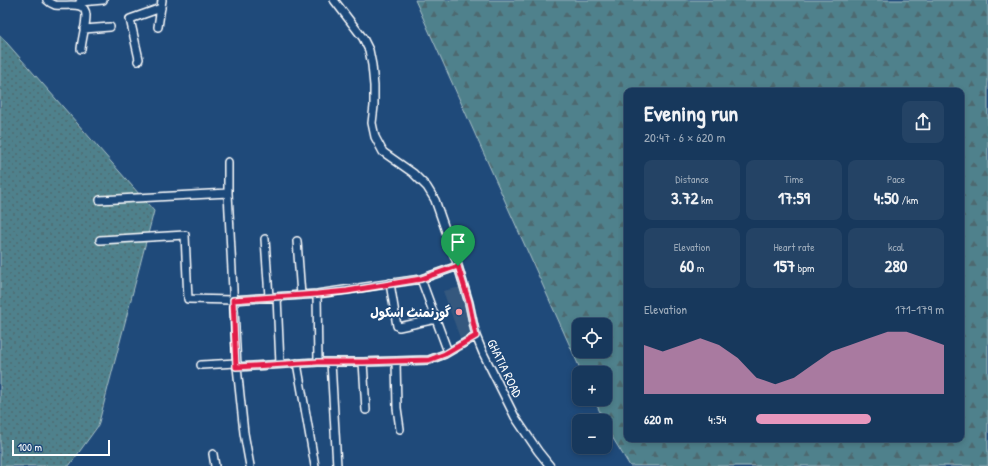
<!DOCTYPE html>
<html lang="en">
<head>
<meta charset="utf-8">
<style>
	body { margin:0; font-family:"Patrick Hand","Playpen Sans Arabic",sans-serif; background:#244365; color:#f1f3f6; height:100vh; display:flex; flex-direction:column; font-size:15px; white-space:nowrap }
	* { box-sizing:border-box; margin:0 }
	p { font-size:13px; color:#9eacbb }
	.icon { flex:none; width:22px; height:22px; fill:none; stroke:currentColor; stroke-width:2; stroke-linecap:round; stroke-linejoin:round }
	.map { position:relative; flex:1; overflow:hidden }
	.drawer { position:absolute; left:624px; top:88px; width:340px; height:354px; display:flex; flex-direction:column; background:#17385c; border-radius:8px; box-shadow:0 2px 6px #0003,0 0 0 1px #365272 }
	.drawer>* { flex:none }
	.controls { position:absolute; left:572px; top:318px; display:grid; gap:8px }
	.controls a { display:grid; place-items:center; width:40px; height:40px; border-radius:8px; background:#17385c; box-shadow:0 2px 6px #0003,0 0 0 1px #365272; font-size:20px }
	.scale { position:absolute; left:12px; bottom:10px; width:98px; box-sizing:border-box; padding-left:4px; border:2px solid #fff; border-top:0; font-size:11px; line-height:14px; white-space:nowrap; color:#fff; -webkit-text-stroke:3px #1f4a7a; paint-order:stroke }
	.pin { position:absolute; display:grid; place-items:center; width:34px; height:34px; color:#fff; margin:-41px -17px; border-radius:50% 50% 50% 0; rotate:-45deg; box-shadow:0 0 4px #0007 }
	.pin .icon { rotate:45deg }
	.round { display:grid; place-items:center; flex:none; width:42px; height:42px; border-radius:8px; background:#244365 }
	.overview { display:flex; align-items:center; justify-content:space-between; height:68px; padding:0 20px }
	h1 { font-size:22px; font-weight:700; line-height:30px }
	.metrics { display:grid; grid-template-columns:repeat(3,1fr); gap:6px; height:68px; padding:4px 20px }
	.metrics div { display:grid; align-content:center; border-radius:8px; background:#244365; text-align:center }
	.metrics b { font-size:17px; font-weight:700 }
	.metrics small { font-size:11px; font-weight:400 }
	.metrics p { font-size:11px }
	.chart { height:112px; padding:8px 20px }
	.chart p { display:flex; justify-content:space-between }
	.chart svg { width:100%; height:72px; margin-top:4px; fill:#e797bd; opacity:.7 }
	ul { padding:0 20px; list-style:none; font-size:13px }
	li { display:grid; grid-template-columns:64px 48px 1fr; align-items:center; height:30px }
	li i { height:10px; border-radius:5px; background:#e797bd }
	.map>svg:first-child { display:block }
	.built { fill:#34587e }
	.grass { fill:url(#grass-dots); stroke:#a8c0c6 }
	.forest { fill:url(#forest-firs); stroke:#a8c0c6; fill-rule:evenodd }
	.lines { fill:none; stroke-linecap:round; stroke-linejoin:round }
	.minor-casing { stroke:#fff; stroke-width:10 }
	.minor { stroke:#1f4a7a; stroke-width:7 }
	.route-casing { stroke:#fff; stroke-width:8 }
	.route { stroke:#e11d48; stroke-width:5 }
	.poi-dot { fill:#ff9aa2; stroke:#1f4a7a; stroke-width:1.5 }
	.labels { text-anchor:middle; stroke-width:3; stroke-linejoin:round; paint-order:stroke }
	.poi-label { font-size:13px; font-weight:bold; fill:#fff; stroke:#1f4a7a; text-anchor:end }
	.street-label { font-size:13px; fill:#fff; stroke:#1f4a7a }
</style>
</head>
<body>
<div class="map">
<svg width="988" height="466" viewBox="0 0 988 466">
	<defs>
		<pattern id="grass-dots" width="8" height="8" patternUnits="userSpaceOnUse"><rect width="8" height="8" fill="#50818c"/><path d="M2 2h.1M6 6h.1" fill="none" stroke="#4e696f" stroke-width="1.8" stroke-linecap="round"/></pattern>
		<pattern id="forest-firs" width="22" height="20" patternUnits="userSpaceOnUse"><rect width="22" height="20" fill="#50818c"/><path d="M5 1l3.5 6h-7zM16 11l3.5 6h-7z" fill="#4e696f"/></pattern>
	</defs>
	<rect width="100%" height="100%" fill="#1f4a7a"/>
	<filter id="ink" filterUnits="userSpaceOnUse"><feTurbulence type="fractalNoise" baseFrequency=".025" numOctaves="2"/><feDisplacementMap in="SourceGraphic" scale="8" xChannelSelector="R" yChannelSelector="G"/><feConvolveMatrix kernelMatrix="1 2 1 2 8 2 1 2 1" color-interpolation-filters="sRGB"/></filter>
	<g filter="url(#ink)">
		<path class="built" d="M 461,287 L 472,334 L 460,338 L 443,291 Z"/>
		<path class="grass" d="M 0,35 L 154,211 L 98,426 L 69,466 L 0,466 Z"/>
		<path class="forest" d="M 415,0 L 988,0 L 988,466 L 630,466 L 609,432 L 605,421 L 604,421 L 594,399 L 605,399 L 605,373 L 582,373 ZM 627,91 L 961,91 L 961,439 L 627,439 ZM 579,325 L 605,325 L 605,351 L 579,351 Z"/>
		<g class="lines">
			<g class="minor-casing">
				<path id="minor" d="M 47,0 C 49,2 52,4 55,5 C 67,7 85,0 86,15 C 86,26 82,38 81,49
					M 334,0 L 363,38 L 369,50 L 372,65 L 374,86 L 374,106 L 372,123 L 375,137 L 383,152 L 413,173 L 427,187 L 435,200 L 458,266 L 469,303 L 476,336 L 483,353 L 515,417 L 538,451 L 550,466
					M 80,2 L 103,0
					M 158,27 L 162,0
					M 84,29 L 110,27
					M 138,61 L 139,59 L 130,19 L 161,8
					M 228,162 L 228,193 L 237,367
					M 100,200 L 228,193
					M 265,239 L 269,297
					M 100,240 L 185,235 L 188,299 L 233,300 L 317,294 L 421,279 L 458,266
					M 297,241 L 301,295
					M 421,279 L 448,352
					M 390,283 L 397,326 L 399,327 L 436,319
					M 317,294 L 318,362
					M 277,297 L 280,364
					M 396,361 L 397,408 L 400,429
					M 331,362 L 337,466
					M 363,362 L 366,410
					M 297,363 L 315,466
					M 201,365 L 236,363
					M 213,454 L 215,466
					M 250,466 L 244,433 L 237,367 L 318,362 L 363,362 L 429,360 L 445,354 L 476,336"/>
			</g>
			<use href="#minor" class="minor"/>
		</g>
	</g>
	<g class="lines" filter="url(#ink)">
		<g class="route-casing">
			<path id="route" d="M 458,266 L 469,302 L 476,336 L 445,354 L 429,360 L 363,362 L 318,362 L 236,367 L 233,300 L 317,294 L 347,291 L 421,279 Z"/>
		</g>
		<use href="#route" class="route"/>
	</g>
	<circle class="poi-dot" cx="459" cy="312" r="4"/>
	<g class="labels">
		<g class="poi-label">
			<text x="451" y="317">گورنمنٹ اسکول</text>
		</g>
		<g class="street-label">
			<text transform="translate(505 368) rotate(64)" y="5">GHATIA ROAD</text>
		</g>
	</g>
</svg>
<div class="controls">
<a><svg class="icon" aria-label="locate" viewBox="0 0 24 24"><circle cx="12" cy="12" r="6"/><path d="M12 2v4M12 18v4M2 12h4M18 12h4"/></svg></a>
<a>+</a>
<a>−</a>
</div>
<div class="scale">100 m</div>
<div class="pin" style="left:458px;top:266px;background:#1e9e55"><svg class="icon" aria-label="arrive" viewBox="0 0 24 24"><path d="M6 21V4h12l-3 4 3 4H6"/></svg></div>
<section class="drawer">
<div class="overview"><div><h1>Evening run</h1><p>20:47 · 6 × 620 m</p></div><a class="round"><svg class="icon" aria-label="share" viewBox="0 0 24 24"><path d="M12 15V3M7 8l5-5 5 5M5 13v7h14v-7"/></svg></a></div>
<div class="metrics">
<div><p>Distance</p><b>3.72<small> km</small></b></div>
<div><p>Time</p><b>17:59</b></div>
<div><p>Pace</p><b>4:50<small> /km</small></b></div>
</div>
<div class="metrics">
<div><p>Elevation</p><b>60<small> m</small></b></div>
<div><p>Heart rate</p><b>157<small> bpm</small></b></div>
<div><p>kcal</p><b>280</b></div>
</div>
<div class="chart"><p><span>Elevation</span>171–179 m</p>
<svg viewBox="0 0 160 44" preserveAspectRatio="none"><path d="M0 44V14L10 18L20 14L30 10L40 14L50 22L60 34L70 38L80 34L90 26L100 18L110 14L120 10L130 6L140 6L150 10L160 14V44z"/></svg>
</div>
<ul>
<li><b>620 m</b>4:54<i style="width:61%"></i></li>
</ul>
</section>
</div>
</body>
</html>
